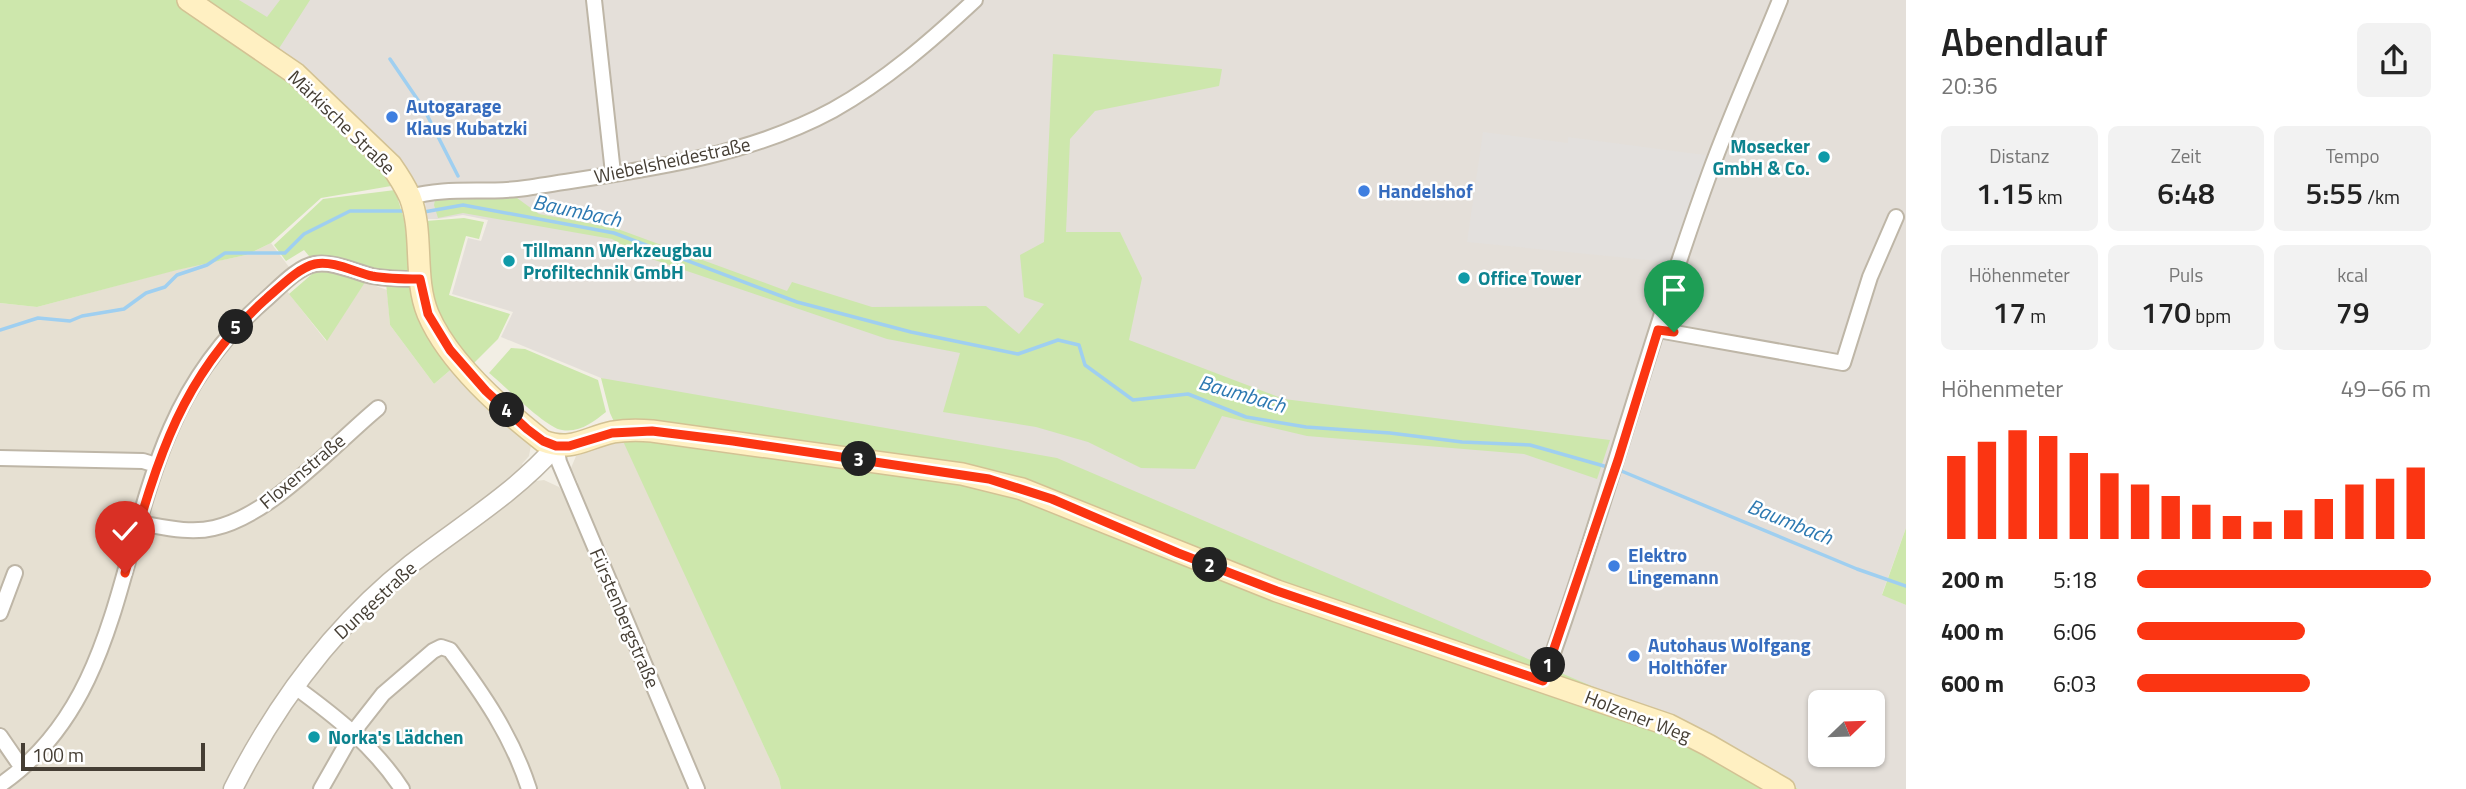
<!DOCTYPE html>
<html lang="de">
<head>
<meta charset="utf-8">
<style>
	body { margin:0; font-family:"Titillium Web",sans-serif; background:#f2f2f2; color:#222; height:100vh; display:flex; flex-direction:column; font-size:26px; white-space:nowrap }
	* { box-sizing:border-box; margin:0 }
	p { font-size:23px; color:#767676 }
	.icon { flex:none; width:38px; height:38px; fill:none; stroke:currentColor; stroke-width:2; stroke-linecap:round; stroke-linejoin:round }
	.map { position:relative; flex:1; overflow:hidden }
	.details { display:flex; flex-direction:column; background:#fff; width:560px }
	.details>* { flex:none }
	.needle { width:46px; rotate:67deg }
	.tools { position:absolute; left:1808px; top:690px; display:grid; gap:14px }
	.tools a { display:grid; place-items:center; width:77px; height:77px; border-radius:10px; background:#fff; box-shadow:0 2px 5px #0004; font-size:35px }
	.scale { position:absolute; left:21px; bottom:18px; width:184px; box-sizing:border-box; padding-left:7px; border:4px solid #453e34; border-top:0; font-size:19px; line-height:24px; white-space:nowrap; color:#453e34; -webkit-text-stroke:5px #fff; paint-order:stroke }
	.pin { position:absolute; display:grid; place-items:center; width:60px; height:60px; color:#fff; margin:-72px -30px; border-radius:50% 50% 50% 0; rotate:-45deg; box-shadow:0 0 7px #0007 }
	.pin .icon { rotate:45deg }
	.km { position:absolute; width:35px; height:35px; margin:-18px; border-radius:50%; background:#222; color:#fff; font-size:19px; line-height:35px; text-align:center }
	.round { display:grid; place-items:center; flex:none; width:74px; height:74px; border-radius:10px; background:#f2f2f2 }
	.summary { display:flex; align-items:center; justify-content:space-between; height:119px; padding:0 35px }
	h1 { font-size:38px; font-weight:600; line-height:52px }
	.figures { display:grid; grid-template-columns:repeat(3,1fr); gap:10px; height:119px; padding:7px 35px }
	.figures div { display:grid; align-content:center; border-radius:10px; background:#f2f2f2; text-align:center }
	.figures b { font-size:30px; font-weight:600 }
	.figures small { font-size:19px; font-weight:400 }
	.figures p { font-size:19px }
	.chart { height:196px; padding:14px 35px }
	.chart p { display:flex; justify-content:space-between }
	.chart svg { width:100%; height:126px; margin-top:7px; stroke:#fb3512; stroke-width:6 }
	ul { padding:0 35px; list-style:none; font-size:23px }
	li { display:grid; grid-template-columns:112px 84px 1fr; align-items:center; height:52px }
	li i { height:18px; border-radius:9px; background:#fb3512 }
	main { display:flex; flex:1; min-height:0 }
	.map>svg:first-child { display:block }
	.residential { fill:#e6e0d2 }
	.industrial { fill:#e4dfd9; fill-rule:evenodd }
	.green { fill:#cde7ac }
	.parking { fill:#e3e0dd }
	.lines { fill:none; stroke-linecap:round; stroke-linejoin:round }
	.stream { stroke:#9fcff0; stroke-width:3.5 }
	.minor-casing { stroke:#beb6a7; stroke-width:18 }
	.tertiary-casing { stroke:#beb6a7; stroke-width:21 }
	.secondary-casing { stroke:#d3c294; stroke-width:24 }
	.minor { stroke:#fff; stroke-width:14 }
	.tertiary { stroke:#fff; stroke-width:18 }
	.secondary { stroke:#fff0c2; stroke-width:21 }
	.route-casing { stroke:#fff; stroke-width:14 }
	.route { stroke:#fb3512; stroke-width:9 }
	.shop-dot { fill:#3f7fe0; stroke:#fff; stroke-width:2.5 }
	.culture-dot { fill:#0f9aa8; stroke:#fff; stroke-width:2.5 }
	.labels { text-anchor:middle; stroke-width:5; stroke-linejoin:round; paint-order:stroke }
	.shop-label { font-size:19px; font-weight:bold; fill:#366cbe; stroke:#fff; text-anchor:start }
	.street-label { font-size:19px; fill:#453e34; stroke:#fff }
	.culture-label { font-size:19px; font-weight:bold; fill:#0d838f; stroke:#fff; text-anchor:start }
	.water-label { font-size:21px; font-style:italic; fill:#2d79b1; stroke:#fff }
</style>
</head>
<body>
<main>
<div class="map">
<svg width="1906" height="789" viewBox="0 0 1906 789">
	<rect width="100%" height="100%" fill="#f2eee4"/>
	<path class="residential" d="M 271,243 L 289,267 L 277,278 L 326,341 L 365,282 L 387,290 L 390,325 L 434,384 L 455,366 L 531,445 L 529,456 L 522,464 L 536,481 L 544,480 L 559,487 L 565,496 L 578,483 L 571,468 L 576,456 L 602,446 L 624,440 L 779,779 L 781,789 L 0,789 L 0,303 L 37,307 L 175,270 L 246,255 Z"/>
	<path class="industrial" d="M 201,0 L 1906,0 L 1906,528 L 1882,594 L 1906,605 L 1906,789 L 1798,789 L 1697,731 L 601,378 L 501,337 L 513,312 L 452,294 L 468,238 L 481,241 L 488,220 L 463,215 L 437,219 L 426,219 L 425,197 ZM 1820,702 L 1872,702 L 1872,754 L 1820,754 Z"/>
	<path class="green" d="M 0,0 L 176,0 L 292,80 L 397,185 L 321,198 L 271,243 L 246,255 L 177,270 L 37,307 L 0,303 Z
		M 203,0 L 239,0 L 267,17 L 280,0 L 310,0 L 278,50 Z
		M 1053,54 L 1222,69 L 1219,86 L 1095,111 L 1070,139 L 1066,232 L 1120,232 L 1142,278 L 1129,340 L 1284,399 L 1610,440 L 1597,479 L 1524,454 L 1307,436 L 1222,416 L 1195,469 L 1141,468 L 1088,442 L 1036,427 L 943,412 L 960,353 L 887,339 L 640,255 L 612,239 L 463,213 L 438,218 L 434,205 L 435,200 L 517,198 L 539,214 L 615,228 L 787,291 L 792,282 L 872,307 L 986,306 L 1019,334 L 1044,304 L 1024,297 L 1020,255 L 1044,242 Z
		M 395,190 L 404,219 L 413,290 L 455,366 L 434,384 L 390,325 L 385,272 L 373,270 L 327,341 L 289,294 L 319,268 L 304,250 L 286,261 L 274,245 L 323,199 Z
		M 464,218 L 484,222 L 479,239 L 466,236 L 449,295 L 510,314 L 498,339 L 472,365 C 459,348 444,330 437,309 C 427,281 428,249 426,221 Z
		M 511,348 L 525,349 L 598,380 L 606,412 C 593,422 580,433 562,430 C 546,428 504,385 489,373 Z
		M 601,378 L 1057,458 L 1697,731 L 1798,789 L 781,789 L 779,779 L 610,413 Z
		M 1906,528 L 1906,605 L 1882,595 Z"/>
	<path class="parking" d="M 1483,132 L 1568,143 L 1568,137 L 1712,156 L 1668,262 L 1467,242 Z"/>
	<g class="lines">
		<path class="stream" d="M 390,59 L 424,109 L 458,176
			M 424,212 L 463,205 L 614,233 L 797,302 L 911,332 L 1018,354 L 1058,340 L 1079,345 L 1085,365 L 1133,400 L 1188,394 L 1246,417 L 1306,427 L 1390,433 L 1462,442 L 1530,445 L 1611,468
			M 0,330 L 38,318 L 70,321 L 82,316 L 124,309 L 146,293 L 165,287 L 177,275 L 207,265 L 225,253 L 285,253 L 304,234 L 350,211 L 404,211
			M 1619,470 L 1857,569 L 1906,586"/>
		<g class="minor-casing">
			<path id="minor" d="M 594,0 L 613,173
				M 410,197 C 447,186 488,194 526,188 C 629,171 739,161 833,110 C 885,81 931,41 975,0
				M 1658,330 L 1843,363 L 1870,277 L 1896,217
				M 556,446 L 559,462 L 697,789
				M 0,458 L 143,461 L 156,465
				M 139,523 C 163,527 190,534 214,528 C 272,515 332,446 378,408
				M 0,613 L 15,573
				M 1543,681 C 1604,513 1649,340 1710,172 C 1731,114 1757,57 1780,0
				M 294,686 C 335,716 374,746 402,789
				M 0,736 L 22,768
				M 0,785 C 120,703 117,550 171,428 C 192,380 224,336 264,301 C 278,289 297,267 315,264 C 333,261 355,272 372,276 C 388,279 403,279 420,279
				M 321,789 L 354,731 L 383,694 L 433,651 L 441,647 L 450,650 C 483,694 512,736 529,789"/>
		</g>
		<g class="tertiary-casing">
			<path id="tertiary" d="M 233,789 C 277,702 334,625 411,564 C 460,526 515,493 556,446"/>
		</g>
		<g class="secondary-casing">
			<path id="secondary" d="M 188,0 L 296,74 L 391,165 C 398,175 405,186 410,197 C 424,233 413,278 428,314 C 449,363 502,409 543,441 C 572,452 585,438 613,432 C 625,430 639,430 652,431 L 962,474 L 1022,489 L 1277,591 L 1669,725 L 1708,745 L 1784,789"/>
		</g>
		<use href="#minor" class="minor"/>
		<use href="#tertiary" class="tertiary"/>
		<use href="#secondary" class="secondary"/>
	</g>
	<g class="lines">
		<g class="route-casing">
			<path id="route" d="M 125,573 C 156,464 179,376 267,298 C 280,287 298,268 315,264 C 332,260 355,272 372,276 C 388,279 403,279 420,279 L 428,314 L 450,350 L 486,391 L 527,429 L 543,441 L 556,446 L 569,446 L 612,433 L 652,431 L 733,441 L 989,479 L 1052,499 L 1178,553 L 1277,591 L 1543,681 L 1618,460 L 1658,330 L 1674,332"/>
		</g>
		<use href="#route" class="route"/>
	</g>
	<g class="shop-dot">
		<circle cx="392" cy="117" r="7"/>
		<circle cx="1364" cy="191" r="7"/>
		<circle cx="1614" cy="566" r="7"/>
		<circle cx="1634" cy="656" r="7"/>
	</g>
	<g class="culture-dot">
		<circle cx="1824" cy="157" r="7"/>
		<circle cx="509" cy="261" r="7"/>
		<circle cx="1464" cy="278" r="7"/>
		<circle cx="314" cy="737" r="7"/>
	</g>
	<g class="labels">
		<g class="shop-label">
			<text x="406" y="113">Autogarage<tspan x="406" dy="22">Klaus Kubatzki</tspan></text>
			<text x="1378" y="198">Handelshof</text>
			<text x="1628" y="562">Elektro<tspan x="1628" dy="22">Lingemann</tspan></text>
			<text x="1648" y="652">Autohaus Wolfgang<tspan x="1648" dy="22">Holthöfer</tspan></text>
		</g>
		<g class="street-label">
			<text transform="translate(342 122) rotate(44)" y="7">Märkische Straße</text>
			<text transform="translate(672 160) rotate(-12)" y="7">Wiebelsheidestraße</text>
			<text transform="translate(302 471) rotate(-40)" y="7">Floxenstraße</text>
			<text transform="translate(375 600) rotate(-43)" y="7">Dungestraße</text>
			<text transform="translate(625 618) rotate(67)" y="7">Fürstenbergstraße</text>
			<text transform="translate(1638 716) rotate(21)" y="7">Holzener Weg</text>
		</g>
		<g class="culture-label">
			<text x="1810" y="153" text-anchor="end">Mosecker<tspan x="1810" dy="22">GmbH &amp; Co.</tspan></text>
			<text x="523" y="257">Tillmann Werkzeugbau<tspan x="523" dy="22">Profiltechnik GmbH</tspan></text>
			<text x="1478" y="285">Office Tower</text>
			<text x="328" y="744">Norka's Lädchen</text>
		</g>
		<g class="water-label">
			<text transform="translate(577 211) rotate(12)" y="7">Baumbach</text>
			<text transform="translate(1242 394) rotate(16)" y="7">Baumbach</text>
			<text transform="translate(1790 522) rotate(22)" y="7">Baumbach</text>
		</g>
	</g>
</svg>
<div class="tools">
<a><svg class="needle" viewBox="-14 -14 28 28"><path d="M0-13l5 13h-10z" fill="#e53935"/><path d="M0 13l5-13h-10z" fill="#767676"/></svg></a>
</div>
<div class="scale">100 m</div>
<div class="pin" style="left:1674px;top:332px;background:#1e9e55"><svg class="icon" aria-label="arrive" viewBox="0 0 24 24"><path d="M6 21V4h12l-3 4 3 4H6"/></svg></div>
<div class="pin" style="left:125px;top:573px;background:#d93025"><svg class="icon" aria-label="check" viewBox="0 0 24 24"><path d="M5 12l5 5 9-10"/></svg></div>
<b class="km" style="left:1548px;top:665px">1</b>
<b class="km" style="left:1210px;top:565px">2</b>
<b class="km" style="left:859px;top:459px">3</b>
<b class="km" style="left:507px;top:410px">4</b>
<b class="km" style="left:236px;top:327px">5</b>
</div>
<section class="details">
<div class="summary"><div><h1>Abendlauf</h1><p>20:36</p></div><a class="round"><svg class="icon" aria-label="share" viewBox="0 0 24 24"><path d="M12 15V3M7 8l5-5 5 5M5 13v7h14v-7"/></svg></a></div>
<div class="figures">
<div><p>Distanz</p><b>1.15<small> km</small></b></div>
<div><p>Zeit</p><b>6:48</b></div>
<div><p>Tempo</p><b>5:55<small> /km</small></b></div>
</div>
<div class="figures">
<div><p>Höhenmeter</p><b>17<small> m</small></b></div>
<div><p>Puls</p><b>170<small> bpm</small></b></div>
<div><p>kcal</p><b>79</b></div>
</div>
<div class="chart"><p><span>Höhenmeter</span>49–66 m</p>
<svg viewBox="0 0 160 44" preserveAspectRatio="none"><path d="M5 44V15M15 44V10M25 44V6M35 44V8M45 44V14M55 44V21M65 44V25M75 44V29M85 44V32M95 44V36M105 44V38M115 44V34M125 44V30M135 44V25M145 44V23M155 44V19"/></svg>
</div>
<ul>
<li><b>200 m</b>5:18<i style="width:100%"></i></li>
<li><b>400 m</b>6:06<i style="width:57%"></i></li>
<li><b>600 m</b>6:03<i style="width:59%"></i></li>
</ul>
</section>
</main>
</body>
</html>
